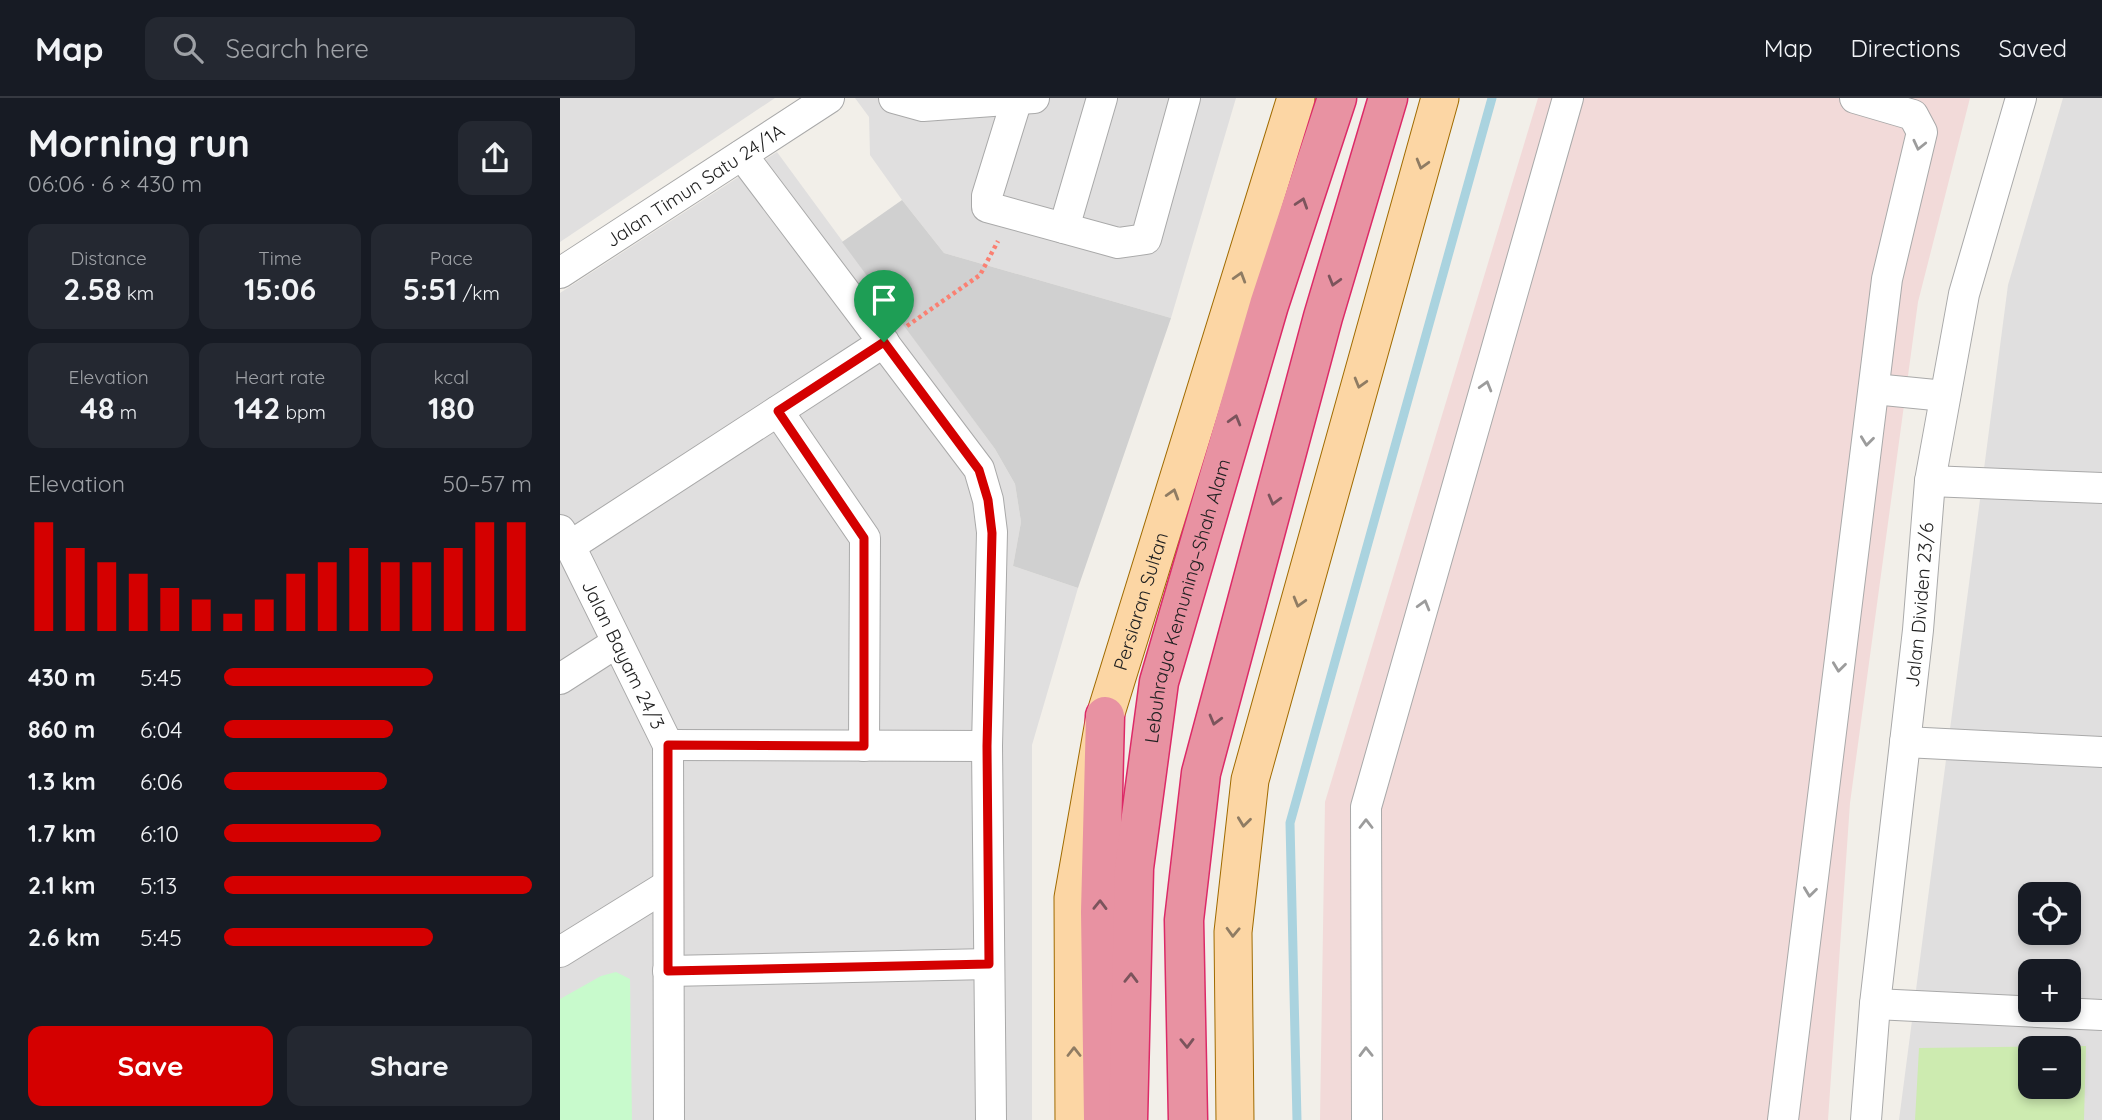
<!DOCTYPE html>
<html lang="en">
<head>
<meta charset="utf-8">
<style>
	body { margin:0; font-family:Quicksand,sans-serif; background:#242831; color:#f1f3f6; height:100vh; display:flex; flex-direction:column; font-size:26px; white-space:nowrap }
	* { box-sizing:border-box; margin:0 }
	p { font-size:23px; color:#9ea1a6 }
	.icon { flex:none; width:38px; height:38px; fill:none; stroke:currentColor; stroke-width:2; stroke-linecap:round; stroke-linejoin:round }
	.map { position:relative; flex:1; overflow:hidden }
	.details { display:flex; flex-direction:column; background:#171b24; width:560px }
	.details>* { flex:none }
	.fabs { position:absolute; left:1458px; top:784px; display:grid; gap:14px }
	.fabs a { display:grid; place-items:center; width:63px; height:63px; border-radius:14px; background:#171b24; box-shadow:0 4px 10px #0003; font-size:35px }
	.pin { position:absolute; display:grid; place-items:center; width:60px; height:60px; color:#fff; margin:-72px -30px; border-radius:50% 50% 50% 0; rotate:-45deg; box-shadow:0 0 7px #0007 }
	.pin .icon { rotate:45deg }
	.round { display:grid; place-items:center; flex:none; width:74px; height:74px; border-radius:14px; background:#242831 }
	.headline { display:flex; align-items:center; justify-content:space-between; height:119px; padding:0 28px }
	h1 { font-size:38px; font-weight:700; line-height:52px }
	.stats { display:grid; grid-template-columns:repeat(3,1fr); gap:10px; height:119px; padding:7px 28px }
	.stats div { display:grid; align-content:center; border-radius:14px; background:#242831; text-align:center }
	.stats b { font-size:30px; font-weight:700 }
	.stats small { font-size:19px; font-weight:400 }
	.stats p { font-size:19px }
	.chart { height:196px; padding:14px 28px }
	.chart p { display:flex; justify-content:space-between }
	.chart svg { width:100%; height:126px; margin-top:7px; stroke:#d40000; stroke-width:6 }
	.action { display:flex; gap:14px; margin-top:auto; padding:14px 28px }
	.action a { flex:1; height:80px; border-radius:14px; background:#d40000; color:#fff; font-size:28px; font-weight:700; line-height:80px; text-align:center }
	.action a+a { background:#242831; color:#f1f3f6 }
	ul { padding:0 28px; list-style:none; font-size:23px }
	li { display:grid; grid-template-columns:112px 84px 1fr; align-items:center; height:52px }
	li i { height:18px; border-radius:9px; background:#d40000 }
	header { display:flex; align-items:center; gap:42px; box-sizing:border-box; height:98px; padding:0 35px; background:#171b24; border-bottom:2px solid #363941 }
	header strong { font-size:33px }
	nav { display:flex; gap:38px; margin-inline-start:auto; font-size:24px }
	.search { width:490px; height:63px; background:#242831; display:flex; align-items:center; gap:18px; box-sizing:border-box; padding:0 24px; border-radius:14px; color:#9ea1a6; font-size:26px }
	main { display:flex; flex:1; min-height:0 }
	.map>svg:first-child { display:block }
	.residential { fill:#e0dfdf; fill-rule:evenodd }
	.commercial { fill:#f2dad9 }
	.religious { fill:#d0d0d0 }
	.grass { fill:#cdebb0; fill-rule:evenodd }
	.park { fill:#c8facc }
	.lines { fill:none; stroke-linecap:round; stroke-linejoin:round }
	.stream { stroke:#aad3df; stroke-width:9 }
	.minor-casing { stroke:#a9a9a9; stroke-width:32 }
	.major-casing { stroke:#a06b00; stroke-width:39 }
	.highway-casing { stroke:#dc2a67; stroke-width:41 }
	.path { stroke:#fa8072; stroke-width:4.5; stroke-dasharray:3.5 3.5; stroke-linecap:butt }
	.minor { stroke:#fff; stroke-width:30 }
	.major { stroke:#fcd6a4; stroke-width:37 }
	.highway { stroke:#e892a2; stroke-width:38 }
	.oneway { stroke:#9c9c9c }
	.oneway2 { stroke:#8f7c63 }
	.oneway3 { stroke:#7b545c }
	.route-casing { stroke:#fff; stroke-width:14 }
	.route { stroke:#d40000; stroke-width:9 }
	.labels { text-anchor:middle; stroke-width:5; stroke-linejoin:round; paint-order:stroke }
	.street-label { font-size:19px; fill:#222; stroke:#fff }
</style>
</head>
<body>
<header>
<strong>Map</strong>
<div class="search"><svg class="icon" aria-label="search" viewBox="0 0 24 24"><circle cx="10" cy="10" r="6"/><path d="M15 15l6 6"/></svg>Search here</div>
<nav><a>Map</a><a>Directions</a><a>Saved</a></nav>
</header>
<main>
<section class="details">
<div class="headline"><div><h1>Morning run</h1><p>06:06 · 6 × 430 m</p></div><a class="round"><svg class="icon" aria-label="share" viewBox="0 0 24 24"><path d="M12 15V3M7 8l5-5 5 5M5 13v7h14v-7"/></svg></a></div>
<div class="stats">
<div><p>Distance</p><b>2.58<small> km</small></b></div>
<div><p>Time</p><b>15:06</b></div>
<div><p>Pace</p><b>5:51<small> /km</small></b></div>
</div>
<div class="stats">
<div><p>Elevation</p><b>48<small> m</small></b></div>
<div><p>Heart rate</p><b>142<small> bpm</small></b></div>
<div><p>kcal</p><b>180</b></div>
</div>
<div class="chart"><p><span>Elevation</span>50–57 m</p>
<svg viewBox="0 0 160 44" preserveAspectRatio="none"><path d="M5 44V6M15 44V15M25 44V20M35 44V24M45 44V29M55 44V33M65 44V38M75 44V33M85 44V24M95 44V20M105 44V15M115 44V20M125 44V20M135 44V15M145 44V6M155 44V6"/></svg>
</div>
<ul>
<li><b>430 m</b>5:45<i style="width:68%"></i></li>
<li><b>860 m</b>6:04<i style="width:55%"></i></li>
<li><b>1.3 km</b>6:06<i style="width:53%"></i></li>
<li><b>1.7 km</b>6:10<i style="width:51%"></i></li>
<li><b>2.1 km</b>5:13<i style="width:100%"></i></li>
<li><b>2.6 km</b>5:45<i style="width:68%"></i></li>
</ul>
<div class="action"><a>Save</a><a>Share</a></div>
</section>
<div class="map">
<svg width="1542" height="1022" viewBox="0 0 1542 1022">
	<rect width="100%" height="100%" fill="#f2efe9"/>
	<path class="residential" d="M 0,0 L 215,0 L 0,144 Z
		M 295,0 L 676,0 L 611,220 L 384,155 L 342,102 L 310,57 L 309,19 Z
		M 1503,0 L 1542,0 L 1542,1022 L 1339,1022 L 1448,187 ZM 1470,796 L 1508,796 L 1508,835 L 1470,835 ZM 1470,873 L 1508,873 L 1508,912 L 1470,912 ZM 1470,950 L 1508,950 L 1508,989 L 1470,989 Z
		M 217,54 L 435,351 L 455,386 L 461,424 L 453,468 L 518,490 L 472,647 L 472,1022 L 0,1022 L 0,195 Z"/>
	<path class="commercial" d="M 978,0 L 1410,0 L 1358,204 L 1290,705 L 1268,1022 L 760,1022 L 765,704 Z"/>
	<path class="religious" d="M 342,102 L 384,155 L 611,220 L 518,490 L 453,468 L 461,424 L 455,386 L 435,351 L 282,144 Z"/>
	<path class="grass" d="M 1526,948 L 1524,1022 L 1355,1022 L 1359,950 ZM 1470,950 L 1508,950 L 1508,989 L 1470,989 Z"/>
	<path class="park" d="M 56,874 L 70,881 L 72,1022 L 0,1022 L 0,901 L 41,878 Z"/>
	<g class="lines">
		<path class="stream" d="M 737,1022 L 730,725 L 932,0"/>
		<g class="minor-casing">
			<g id="minor">
				<path d="M 334,0 L 363,8 L 474,0"/>
				<path d="M 457,1 L 427,98 L 427,109 L 558,145 L 586,141 L 625,0"/>
				<path d="M 182,57 L 419,371 L 428,402 L 432,434 L 427,648 L 431,1022"/>
				<path d="M 504,130 L 542,0"/>
				<path id="s1" d="M 0,175 L 269,0"/>
				<path d="M 1314,291 L 1385,298"/>
				<path d="M 218,313 L 305,440 L 304,648"/>
				<path d="M 1370,383 L 1542,390"/>
				<path id="s2" d="M 0,432 L 10,448 L 108,647 L 109,1022"/>
				<path d="M 10,448 L 324,244"/>
				<path d="M 0,581 L 56,545"/>
				<path d="M 1345,644 L 1542,654"/>
				<path d="M 108,647 L 427,648"/>
				<path d="M 0,854 L 108,787"/>
				<path d="M 108,873 L 429,866"/>
				<path d="M 1315,906 L 1542,917"/>
				<path d="M 807,1022 L 806,709 L 1008,0"/>
				<path d="M 1223,1022 L 1327,181 L 1362,34 L 1353,17 L 1295,0"/>
				<path id="s3" d="M 1306,1022 L 1315,906 L 1358,532 L 1370,383 L 1404,196 L 1461,0"/>
			</g>
		</g>
		<g class="major-casing">
			<g id="major">
				<path id="s4" d="M 514,1022 L 513,800 L 545,618 L 736,0"/>
				<path d="M 675,1022 L 673,834 L 690,682 L 880,0"/>
			</g>
		</g>
		<g class="highway-casing">
			<g id="highway">
				<path d="M 543,1022 L 540,814 L 545,618"/>
				<path id="s5" d="M 568,1022 L 574,770 L 599,584 L 709,207 L 777,0"/>
				<path d="M 628,1022 L 624,822 L 641,675 L 763,219 L 828,0"/>
			</g>
		</g>
		<path class="path" d="M 347,228 L 420,177 L 438,143"/>
		<use href="#minor" class="minor"/>
		<use href="#major" class="major"/>
		<use href="#highway" class="highway"/>
	</g>
	<defs><path id="oneway-chevron" d="M-2-3.5L2.5 0L-2 3.5" fill="none" stroke-width="1.6" stroke-linecap="round" stroke-linejoin="round" transform="scale(1.75)"/></defs>
	<g class="oneway">
		<use href="#oneway-chevron" transform="translate(1359 47) rotate(103)"/>
		<use href="#oneway-chevron" transform="translate(926 288) rotate(-74)"/>
		<use href="#oneway-chevron" transform="translate(1307 343) rotate(97)"/>
		<use href="#oneway-chevron" transform="translate(864 507) rotate(-74)"/>
		<use href="#oneway-chevron" transform="translate(1279 569) rotate(97)"/>
		<use href="#oneway-chevron" transform="translate(806 726) rotate(-90)"/>
		<use href="#oneway-chevron" transform="translate(1250 794) rotate(97)"/>
		<use href="#oneway-chevron" transform="translate(806 954) rotate(-91)"/>
	</g>
	<g class="oneway2">
		<use href="#oneway-chevron" transform="translate(862 66) rotate(106)"/>
		<use href="#oneway-chevron" transform="translate(680 179) rotate(-73)"/>
		<use href="#oneway-chevron" transform="translate(800 285) rotate(106)"/>
		<use href="#oneway-chevron" transform="translate(613 396) rotate(-73)"/>
		<use href="#oneway-chevron" transform="translate(739 504) rotate(106)"/>
		<use href="#oneway-chevron" transform="translate(684 724) rotate(97)"/>
		<use href="#oneway-chevron" transform="translate(673 834) rotate(92)"/>
		<use href="#oneway-chevron" transform="translate(514 954) rotate(-90)"/>
	</g>
	<g class="oneway3">
		<use href="#oneway-chevron" transform="translate(742 105) rotate(-72)"/>
		<use href="#oneway-chevron" transform="translate(774 183) rotate(106)"/>
		<use href="#oneway-chevron" transform="translate(675 322) rotate(-74)"/>
		<use href="#oneway-chevron" transform="translate(714 402) rotate(105)"/>
		<use href="#oneway-chevron" transform="translate(655 622) rotate(105)"/>
		<use href="#oneway-chevron" transform="translate(540 807) rotate(-89)"/>
		<use href="#oneway-chevron" transform="translate(571 880) rotate(-89)"/>
		<use href="#oneway-chevron" transform="translate(627 945) rotate(89)"/>
	</g>
	<g class="lines">
		<g class="route-casing">
			<path id="route" d="M 324,244 L 419,372 L 428,402 L 432,435 L 427,648 L 429,866 L 108,873 L 108,647 L 304,648 L 304,440 L 218,313 Z"/>
		</g>
		<use href="#route" class="route"/>
	</g>
	<g class="labels">
		<g class="street-label">
			<text dy="7" stroke="none"><textPath href="#s1" startOffset="161">Jalan Timun Satu 24/1A</textPath></text>
			<text dy="7" stroke="none"><textPath href="#s4" startOffset="527">Persiaran Sultan</textPath></text>
			<text dy="7" stroke="none"><textPath href="#s5" startOffset="525">Lebuhraya Kemuning–Shah Alam</textPath></text>
			<text dy="7" stroke="none"><textPath href="#s3" startOffset="518">Jalan Dividen 23/6</textPath></text>
			<text dy="7" stroke="none"><textPath href="#s2" startOffset="140">Jalan Bayam 24/3</textPath></text>
		</g>
	</g>
</svg>
<div class="fabs">
<a><svg class="icon" aria-label="locate" viewBox="0 0 24 24"><circle cx="12" cy="12" r="6"/><path d="M12 2v4M12 18v4M2 12h4M18 12h4"/></svg></a>
<a>+</a>
<a>−</a>
</div>
<div class="pin" style="left:324px;top:244px;background:#1e9e55"><svg class="icon" aria-label="arrive" viewBox="0 0 24 24"><path d="M6 21V4h12l-3 4 3 4H6"/></svg></div>
</div>
</main>
</body>
</html>
